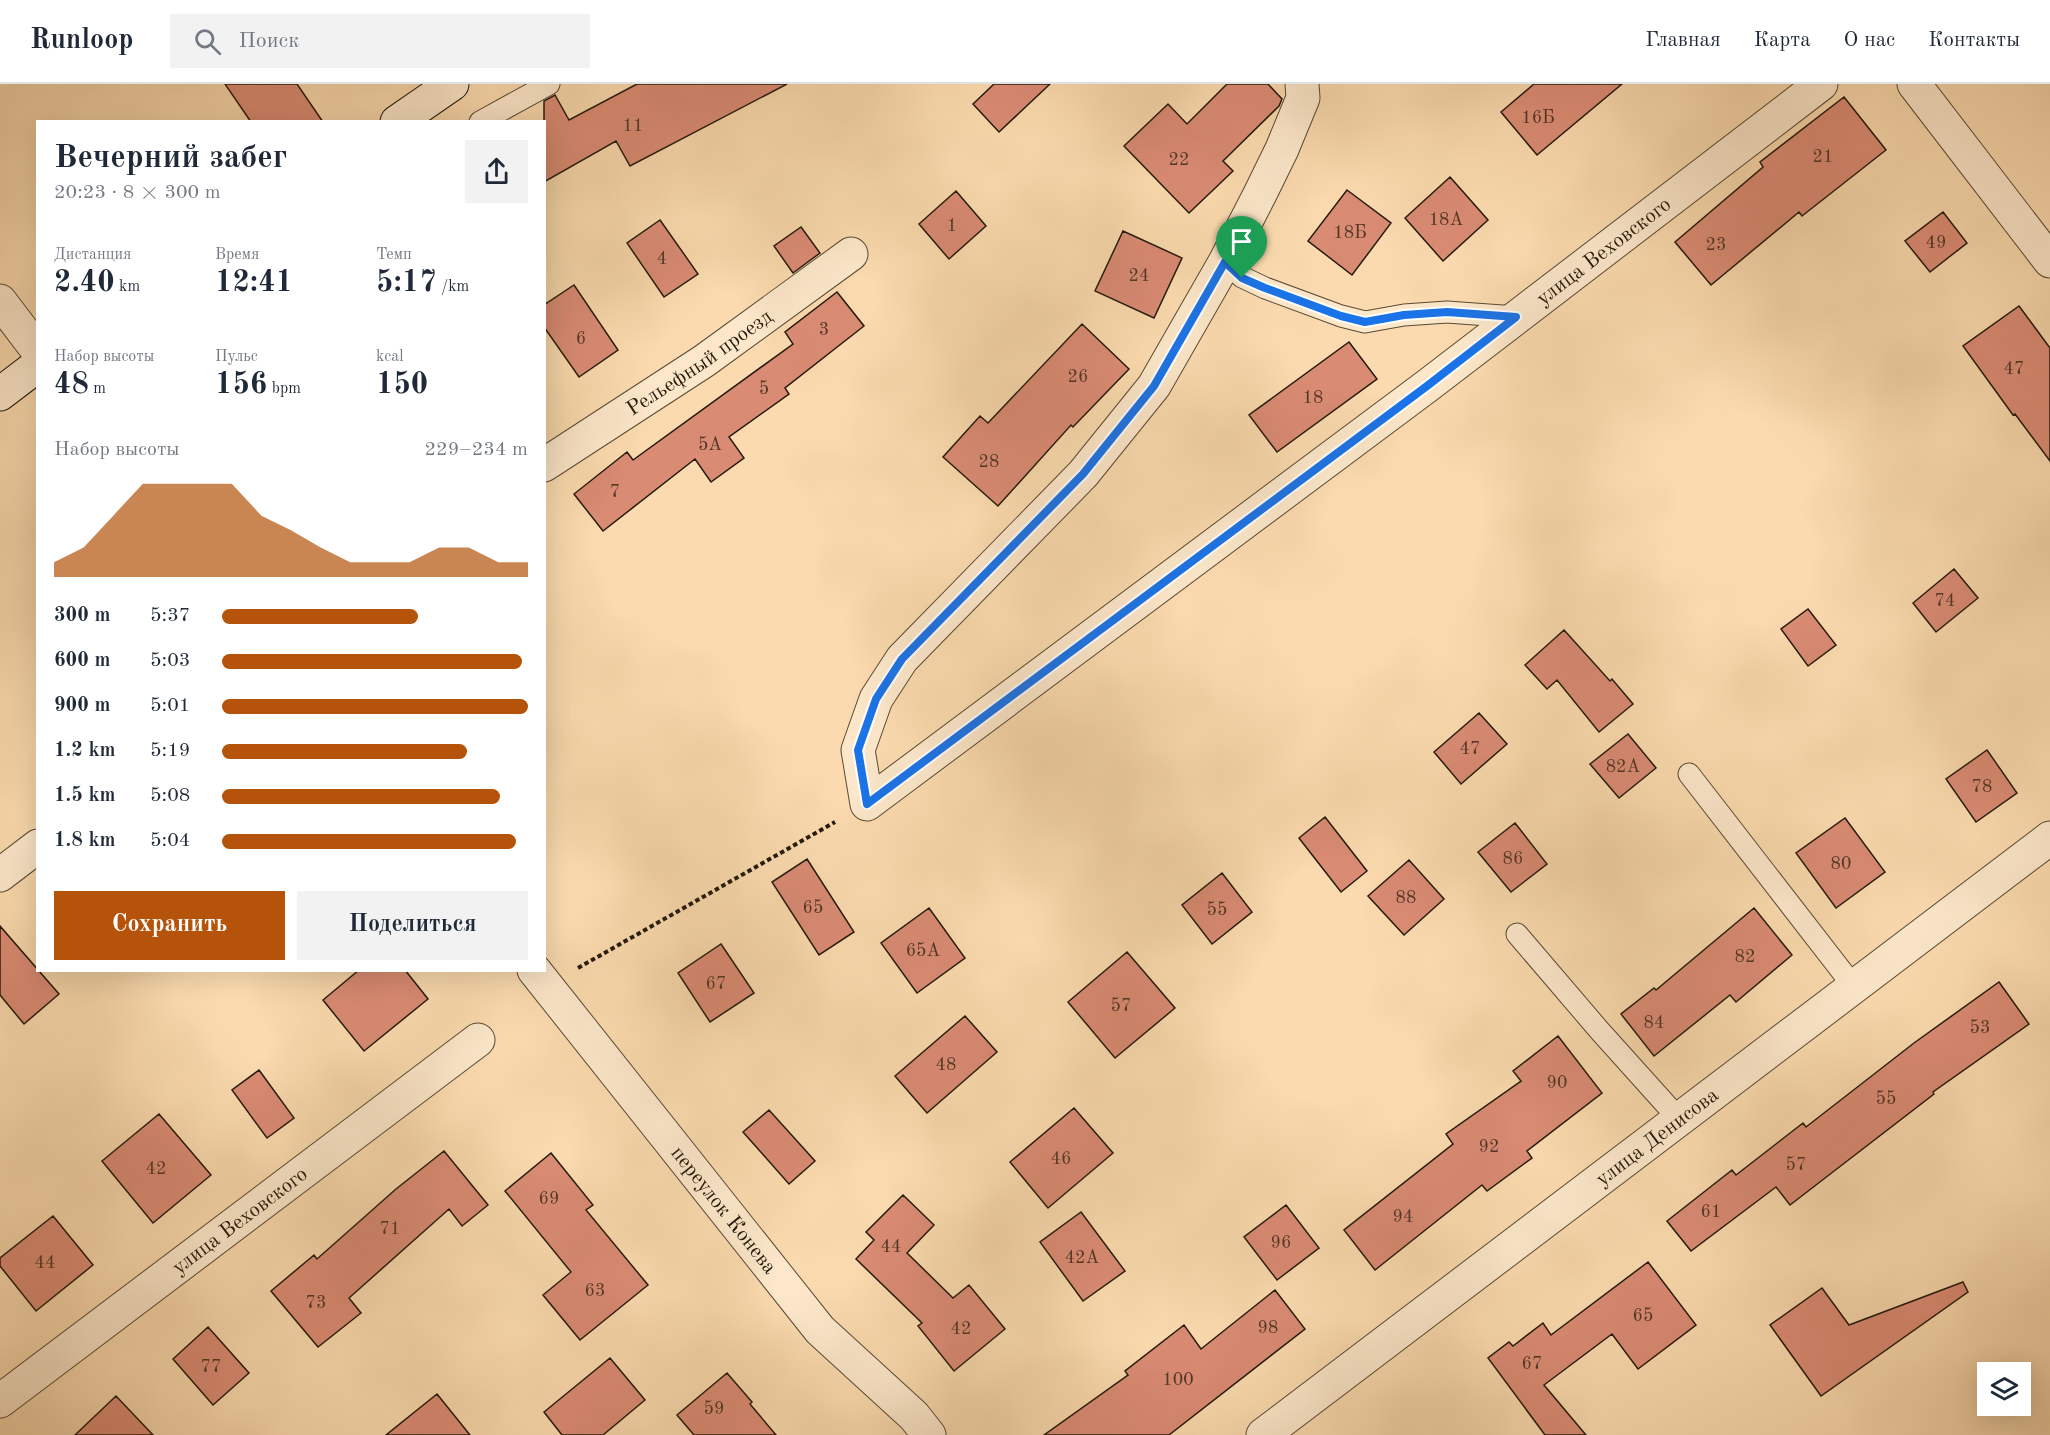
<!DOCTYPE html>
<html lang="ru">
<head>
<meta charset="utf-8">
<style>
	body { margin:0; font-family:"Old Standard TT",serif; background:#f2f2f3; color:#1f2937; height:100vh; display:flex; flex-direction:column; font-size:22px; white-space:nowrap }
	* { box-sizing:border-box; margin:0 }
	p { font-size:20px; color:#747a83 }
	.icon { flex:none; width:33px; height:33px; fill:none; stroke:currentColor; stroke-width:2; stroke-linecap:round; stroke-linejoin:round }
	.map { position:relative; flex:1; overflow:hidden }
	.details { position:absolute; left:36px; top:36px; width:510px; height:852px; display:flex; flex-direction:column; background:#fff; border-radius:0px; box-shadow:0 6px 24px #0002 }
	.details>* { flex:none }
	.tools { position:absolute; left:1977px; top:1278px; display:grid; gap:12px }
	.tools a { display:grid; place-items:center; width:54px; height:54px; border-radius:0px; background:#fff; box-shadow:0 6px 24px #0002; font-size:30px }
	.pin { position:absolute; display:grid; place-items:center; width:51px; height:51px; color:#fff; margin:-62px -26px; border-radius:50% 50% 50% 0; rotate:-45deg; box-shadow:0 0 6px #0007 }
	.pin .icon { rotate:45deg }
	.round { display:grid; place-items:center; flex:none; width:63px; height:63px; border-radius:0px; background:#f2f2f3 }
	.head { display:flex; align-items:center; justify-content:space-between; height:102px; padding:0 18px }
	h1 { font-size:33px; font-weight:700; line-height:45px }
	.stats { display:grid; grid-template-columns:repeat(3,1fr); gap:9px; height:102px; padding:6px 18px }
	.stats div { display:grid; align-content:center }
	.stats b { font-size:30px; font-weight:700 }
	.stats small { font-size:16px; font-weight:400 }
	.stats p { font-size:16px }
	.chart { height:168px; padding:12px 18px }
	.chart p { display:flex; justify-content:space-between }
	.chart svg { width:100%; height:108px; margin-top:6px; fill:#b45309; opacity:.7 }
	.cta { display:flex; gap:12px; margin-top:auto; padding:12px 18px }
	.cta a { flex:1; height:69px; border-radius:0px; background:#b45309; color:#fff; font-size:24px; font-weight:700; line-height:69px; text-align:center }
	.cta a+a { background:#f2f2f3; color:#1f2937 }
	ul { padding:0 18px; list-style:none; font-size:20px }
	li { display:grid; grid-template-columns:96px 72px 1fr; align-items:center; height:45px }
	li i { height:15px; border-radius:8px; background:#b45309 }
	header { display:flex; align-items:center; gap:36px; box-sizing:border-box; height:84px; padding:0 30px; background:#fff; border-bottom:2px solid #e0e1e3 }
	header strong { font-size:28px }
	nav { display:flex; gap:33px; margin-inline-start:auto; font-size:21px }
	.search { width:420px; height:54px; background:#f2f2f3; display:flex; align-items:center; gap:15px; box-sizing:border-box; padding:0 21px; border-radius:0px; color:#747a83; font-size:22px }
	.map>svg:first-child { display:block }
	.building { fill:#da8b74; stroke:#231a0c; stroke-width:1.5 }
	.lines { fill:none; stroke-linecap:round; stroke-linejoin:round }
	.lane-casing { stroke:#594a34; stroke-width:23 }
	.street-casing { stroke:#594a34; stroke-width:35 }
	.secondary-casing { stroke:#231a0c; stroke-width:35 }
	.path { stroke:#231a0c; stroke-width:4; stroke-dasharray:4.5 3; stroke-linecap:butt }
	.lane { stroke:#fce7ca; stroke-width:21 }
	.street { stroke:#fce7ca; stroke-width:33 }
	.secondary { stroke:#fce7ca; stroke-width:33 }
	.route-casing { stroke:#fff; stroke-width:12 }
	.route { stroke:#1a73e8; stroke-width:8 }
	.labels { text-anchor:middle; stroke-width:4.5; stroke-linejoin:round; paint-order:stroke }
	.number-label { font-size:18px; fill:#513626 }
	.street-label { font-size:21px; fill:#231a0c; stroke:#fce7ca }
</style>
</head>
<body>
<header>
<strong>Runloop</strong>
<div class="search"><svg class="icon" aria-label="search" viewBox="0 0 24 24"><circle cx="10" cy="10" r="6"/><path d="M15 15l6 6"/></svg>Поиск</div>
<nav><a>Главная</a><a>Карта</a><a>О нас</a><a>Контакты</a></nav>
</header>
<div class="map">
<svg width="2050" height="1351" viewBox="0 0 2050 1351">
	<rect width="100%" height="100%" fill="#fadaae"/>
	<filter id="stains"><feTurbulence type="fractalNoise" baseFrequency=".00333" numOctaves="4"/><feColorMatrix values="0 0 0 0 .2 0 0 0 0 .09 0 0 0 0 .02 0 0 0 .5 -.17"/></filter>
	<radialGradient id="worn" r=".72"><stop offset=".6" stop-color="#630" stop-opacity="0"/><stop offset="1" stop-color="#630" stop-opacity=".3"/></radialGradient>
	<path class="building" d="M 225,0 L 297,0 L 323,38 L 251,38 Z
		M 637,0 L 787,0 L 630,82 L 616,57 L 544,98 L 544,17 L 555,11 L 569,36 Z
		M 994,0 L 1050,0 L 999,48 L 973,20 Z
		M 1227,0 L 1268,0 L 1282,15 L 1279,22 L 1223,77 L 1233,87 L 1189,129 L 1124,62 L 1168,20 L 1187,40 Z
		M 1534,0 L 1622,0 L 1537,71 L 1501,28 Z
		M 1844,13 L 1886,66 L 1802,132 L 1799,128 L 1711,201 L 1675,158 L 1763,83 L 1760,78 Z
		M 1450,93 L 1488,136 L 1443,177 L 1405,134 Z
		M 1347,106 L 1391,139 L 1352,191 L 1308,157 Z
		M 956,107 L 986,142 L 949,175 L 919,140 Z
		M 1943,128 L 1967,159 L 1930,188 L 1905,157 Z
		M 660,136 L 698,190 L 664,213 L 627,159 Z
		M 801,143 L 820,169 L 793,189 L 774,162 Z
		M 1123,147 L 1182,174 L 1154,234 L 1095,207 Z
		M 574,201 L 618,266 L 579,293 L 544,243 L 544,221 Z
		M 837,208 L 864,242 L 785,304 L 789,310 L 729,353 L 744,374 L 711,398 L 695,375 L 603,447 L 574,410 L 627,368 L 633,376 L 793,260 L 785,248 Z
		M 2019,222 L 2050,264 L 2050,377 L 2015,330 L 2013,331 L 1963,262 Z
		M 1082,240 L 1129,285 L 1073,343 L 1071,341 L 998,422 L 943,373 L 980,332 L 988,339 Z
		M 1349,258 L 1377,295 L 1277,368 L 1249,331 Z
		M 1954,485 L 1978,514 L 1936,548 L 1913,519 Z
		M 1808,525 L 1836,561 L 1808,582 L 1781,545 Z
		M 1564,546 L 1610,597 L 1612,595 L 1633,620 L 1599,648 L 1557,596 L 1547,605 L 1525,581 Z
		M 1479,629 L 1507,660 L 1461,700 L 1434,668 Z
		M 1628,650 L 1656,684 L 1619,714 L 1590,680 Z
		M 1987,666 L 2017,709 L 1976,738 L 1946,695 Z
		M 1325,733 L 1367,787 L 1341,808 L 1299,754 Z
		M 1845,734 L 1885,788 L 1836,824 L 1796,769 Z
		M 1515,739 L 1547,780 L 1511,808 L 1478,768 Z
		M 807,775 L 854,848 L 819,871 L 772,798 Z
		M 1409,776 L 1444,815 L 1404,851 L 1368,812 Z
		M 1222,789 L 1252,828 L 1212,860 L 1182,821 Z
		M 929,824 L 965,874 L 917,909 L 881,859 Z
		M 1754,824 L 1792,871 L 1736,918 L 1730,911 L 1654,972 L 1621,930 L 1654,904 L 1656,906 Z
		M 0,842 L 59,910 L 24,940 L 0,911 Z
		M 721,860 L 754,909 L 710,938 L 678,889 Z
		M 1127,868 L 1175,924 L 1115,974 L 1068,918 Z
		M 359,886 L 405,886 L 428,915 L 364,967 L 323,916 Z
		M 1999,898 L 2029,940 L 1933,1008 L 1934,1010 L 1790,1121 L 1776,1103 L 1691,1167 L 1667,1137 L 1732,1086 L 1736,1091 L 1803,1039 L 1806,1043 L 1914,959 Z
		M 965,932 L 997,968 L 927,1029 L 895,992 Z
		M 1558,952 L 1602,1009 L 1527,1067 L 1532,1074 L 1487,1107 L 1482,1101 L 1375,1186 L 1344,1146 L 1453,1060 L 1446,1050 L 1521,997 L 1513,987 Z
		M 259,986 L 294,1034 L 267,1054 L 232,1006 Z
		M 1074,1024 L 1113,1069 L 1048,1124 L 1010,1078 Z
		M 769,1026 L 815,1077 L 789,1100 L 743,1048 Z
		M 159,1030 L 211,1091 L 153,1139 L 102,1077 Z
		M 444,1067 L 488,1121 L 462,1142 L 449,1125 L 349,1214 L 361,1229 L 318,1263 L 271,1207 L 314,1171 L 317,1175 L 396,1105 Z
		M 551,1069 L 593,1121 L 586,1126 L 648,1201 L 580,1256 L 543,1211 L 571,1188 L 505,1107 Z
		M 903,1111 L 934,1141 L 907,1169 L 953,1214 L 969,1201 L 1005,1245 L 954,1287 L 918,1242 L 922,1239 L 856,1175 L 874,1156 L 866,1148 Z
		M 1286,1121 L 1319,1164 L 1277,1196 L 1244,1153 Z
		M 1081,1128 L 1125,1187 L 1083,1217 L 1040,1158 Z
		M 53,1132 L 93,1181 L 36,1227 L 0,1182 L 0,1174 Z
		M 1648,1178 L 1696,1241 L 1638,1285 L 1612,1250 L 1544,1301 L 1586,1351 L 1545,1351 L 1488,1274 L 1509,1258 L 1513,1262 L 1543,1239 L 1551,1251 Z
		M 1963,1198 L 1968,1208 L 1821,1312 L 1770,1241 L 1822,1204 L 1849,1241 Z
		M 1275,1206 L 1305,1245 L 1169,1351 L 1044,1351 L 1128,1291 L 1125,1287 L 1184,1241 L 1201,1265 Z
		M 208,1243 L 249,1289 L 213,1321 L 173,1275 Z
		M 610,1274 L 645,1316 L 603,1351 L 562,1351 L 544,1328 Z
		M 727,1289 L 752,1318 L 750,1320 L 776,1351 L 694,1351 L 677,1331 Z
		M 437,1310 L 470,1351 L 386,1351 Z
		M 116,1312 L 153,1351 L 75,1351 Z"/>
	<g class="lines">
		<g class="lane-casing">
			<path id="lane" d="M 480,38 L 549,0
				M 1225,178 L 1242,193 L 1265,204 L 1341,232 L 1365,238 L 1404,231 L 1447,228 L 1516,233
				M 1689,690 L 1854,903
				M 1517,850 L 1599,946 L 1679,1035"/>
		</g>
		<g class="street-casing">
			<g id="street">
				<path id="s1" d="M 1302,0 L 1303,14 L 1282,65 L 1260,110 L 1225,178 L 1154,302 L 1083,390 L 902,575 L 876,615 L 858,666 L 867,720 L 1427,302 L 1821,0"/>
				<path d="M 1914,0 L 2050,177"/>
				<path d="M 0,217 L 38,267"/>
				<path id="s2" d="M 544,381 L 704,277 L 851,170"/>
				<path d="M 0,791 L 38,762"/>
				<path id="s3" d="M 534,886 L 820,1246 L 914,1332 L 929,1351"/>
				<path id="s4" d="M 0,1317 L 478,956"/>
				<path id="s5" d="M 1263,1351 L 2050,754"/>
			</g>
		</g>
		<g class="secondary-casing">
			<path id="secondary" d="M 397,38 L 452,0
				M 0,310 L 38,281"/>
		</g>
		<path class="path" d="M 578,884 L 835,738"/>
		<use href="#lane" class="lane"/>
		<use href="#street" class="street"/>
		<use href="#secondary" class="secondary"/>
	</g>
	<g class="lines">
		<g class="route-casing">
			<path id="route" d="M 1225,178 L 1242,194 L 1265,204 L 1341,232 L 1365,238 L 1404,231 L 1447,228 L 1516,233 L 1427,302 L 867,720 L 858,666 L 876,615 L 902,575 L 1083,390 L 1154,302 Z"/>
		</g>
		<use href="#route" class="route"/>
	</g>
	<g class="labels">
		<g class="number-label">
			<text x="1538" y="39">16Б</text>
			<text x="633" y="47">11</text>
			<text x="1823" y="78">21</text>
			<text x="1179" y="81">22</text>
			<text x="1446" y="141">18А</text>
			<text x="952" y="147">1</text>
			<text x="1350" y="154">18Б</text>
			<text x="1936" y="164">49</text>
			<text x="1716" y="166">23</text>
			<text x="662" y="180">4</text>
			<text x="1139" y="197">24</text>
			<text x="824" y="251">3</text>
			<text x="581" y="260">6</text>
			<text x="2014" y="290">47</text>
			<text x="1078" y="298">26</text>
			<text x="764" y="310">5</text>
			<text x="1313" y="319">18</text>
			<text x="710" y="366">5А</text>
			<text x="989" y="383">28</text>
			<text x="615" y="413">7</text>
			<text x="1945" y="522">74</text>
			<text x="1470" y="670">47</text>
			<text x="1623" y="688">82А</text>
			<text x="1982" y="708">78</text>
			<text x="1513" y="780">86</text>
			<text x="1841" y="785">80</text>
			<text x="1406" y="819">88</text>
			<text x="813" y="829">65</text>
			<text x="1217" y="831">55</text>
			<text x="923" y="872">65А</text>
			<text x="1745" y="878">82</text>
			<text x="716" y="905">67</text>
			<text x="1121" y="927">57</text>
			<text x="1654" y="944">84</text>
			<text x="1980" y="949">53</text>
			<text x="946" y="986">48</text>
			<text x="1557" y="1004">90</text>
			<text x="1886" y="1020">55</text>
			<text x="1489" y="1068">92</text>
			<text x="1061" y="1080">46</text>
			<text x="1796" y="1086">57</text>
			<text x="156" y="1090">42</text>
			<text x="549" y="1120">69</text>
			<text x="1711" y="1133">61</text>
			<text x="1403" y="1138">94</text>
			<text x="390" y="1150">71</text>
			<text x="1281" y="1164">96</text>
			<text x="891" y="1168">44</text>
			<text x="1082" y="1179">42А</text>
			<text x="45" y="1184">44</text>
			<text x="595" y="1212">63</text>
			<text x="316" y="1224">73</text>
			<text x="1643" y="1237">65</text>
			<text x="1268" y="1249">98</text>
			<text x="961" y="1250">42</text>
			<text x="1532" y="1285">67</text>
			<text x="211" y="1288">77</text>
			<text x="1178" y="1301">100</text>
			<text x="714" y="1330">59</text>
		</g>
		<g class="street-label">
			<text dy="7" stroke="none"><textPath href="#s1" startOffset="1788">улица Веховского</textPath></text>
			<text dy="7" stroke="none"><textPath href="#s2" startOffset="186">Рельефный проезд</textPath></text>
			<text dy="7" stroke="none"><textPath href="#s5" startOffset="494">улица Денисова</textPath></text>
			<text dy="7" stroke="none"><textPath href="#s3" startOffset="306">переулок Конева</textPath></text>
			<text dy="7" stroke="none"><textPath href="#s4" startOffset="300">улица Веховского</textPath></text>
		</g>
	</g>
	<rect width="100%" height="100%" filter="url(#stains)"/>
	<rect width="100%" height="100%" fill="url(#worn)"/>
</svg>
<div class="tools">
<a><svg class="icon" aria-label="layers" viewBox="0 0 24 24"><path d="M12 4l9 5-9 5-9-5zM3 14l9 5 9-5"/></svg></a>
</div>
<div class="pin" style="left:1242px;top:194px;background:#1e9e55"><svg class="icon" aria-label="arrive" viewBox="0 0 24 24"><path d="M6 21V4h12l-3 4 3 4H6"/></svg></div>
<section class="details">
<div class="head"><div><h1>Вечерний забег</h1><p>20:23 · 8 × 300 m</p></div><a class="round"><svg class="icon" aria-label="share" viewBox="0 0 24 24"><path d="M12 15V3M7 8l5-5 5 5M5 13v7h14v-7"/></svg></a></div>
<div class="stats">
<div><p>Дистанция</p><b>2.40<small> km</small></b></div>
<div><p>Время</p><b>12:41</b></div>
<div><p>Темп</p><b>5:17<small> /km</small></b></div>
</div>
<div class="stats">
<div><p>Набор высоты</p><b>48<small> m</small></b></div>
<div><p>Пульс</p><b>156<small> bpm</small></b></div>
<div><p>kcal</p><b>150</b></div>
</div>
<div class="chart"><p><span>Набор высоты</span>229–234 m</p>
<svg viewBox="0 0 160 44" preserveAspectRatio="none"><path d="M0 44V38L10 32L20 19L30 6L40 6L50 6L60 6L70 19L80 25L90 32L100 38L110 38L120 38L130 32L140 32L150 38L160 38V44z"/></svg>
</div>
<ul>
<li><b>300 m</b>5:37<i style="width:64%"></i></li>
<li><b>600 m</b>5:03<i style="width:98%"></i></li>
<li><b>900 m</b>5:01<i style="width:100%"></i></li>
<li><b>1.2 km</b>5:19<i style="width:80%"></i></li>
<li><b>1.5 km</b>5:08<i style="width:91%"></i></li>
<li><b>1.8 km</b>5:04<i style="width:96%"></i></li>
</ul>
<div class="cta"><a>Сохранить</a><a>Поделиться</a></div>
</section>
</div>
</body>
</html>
